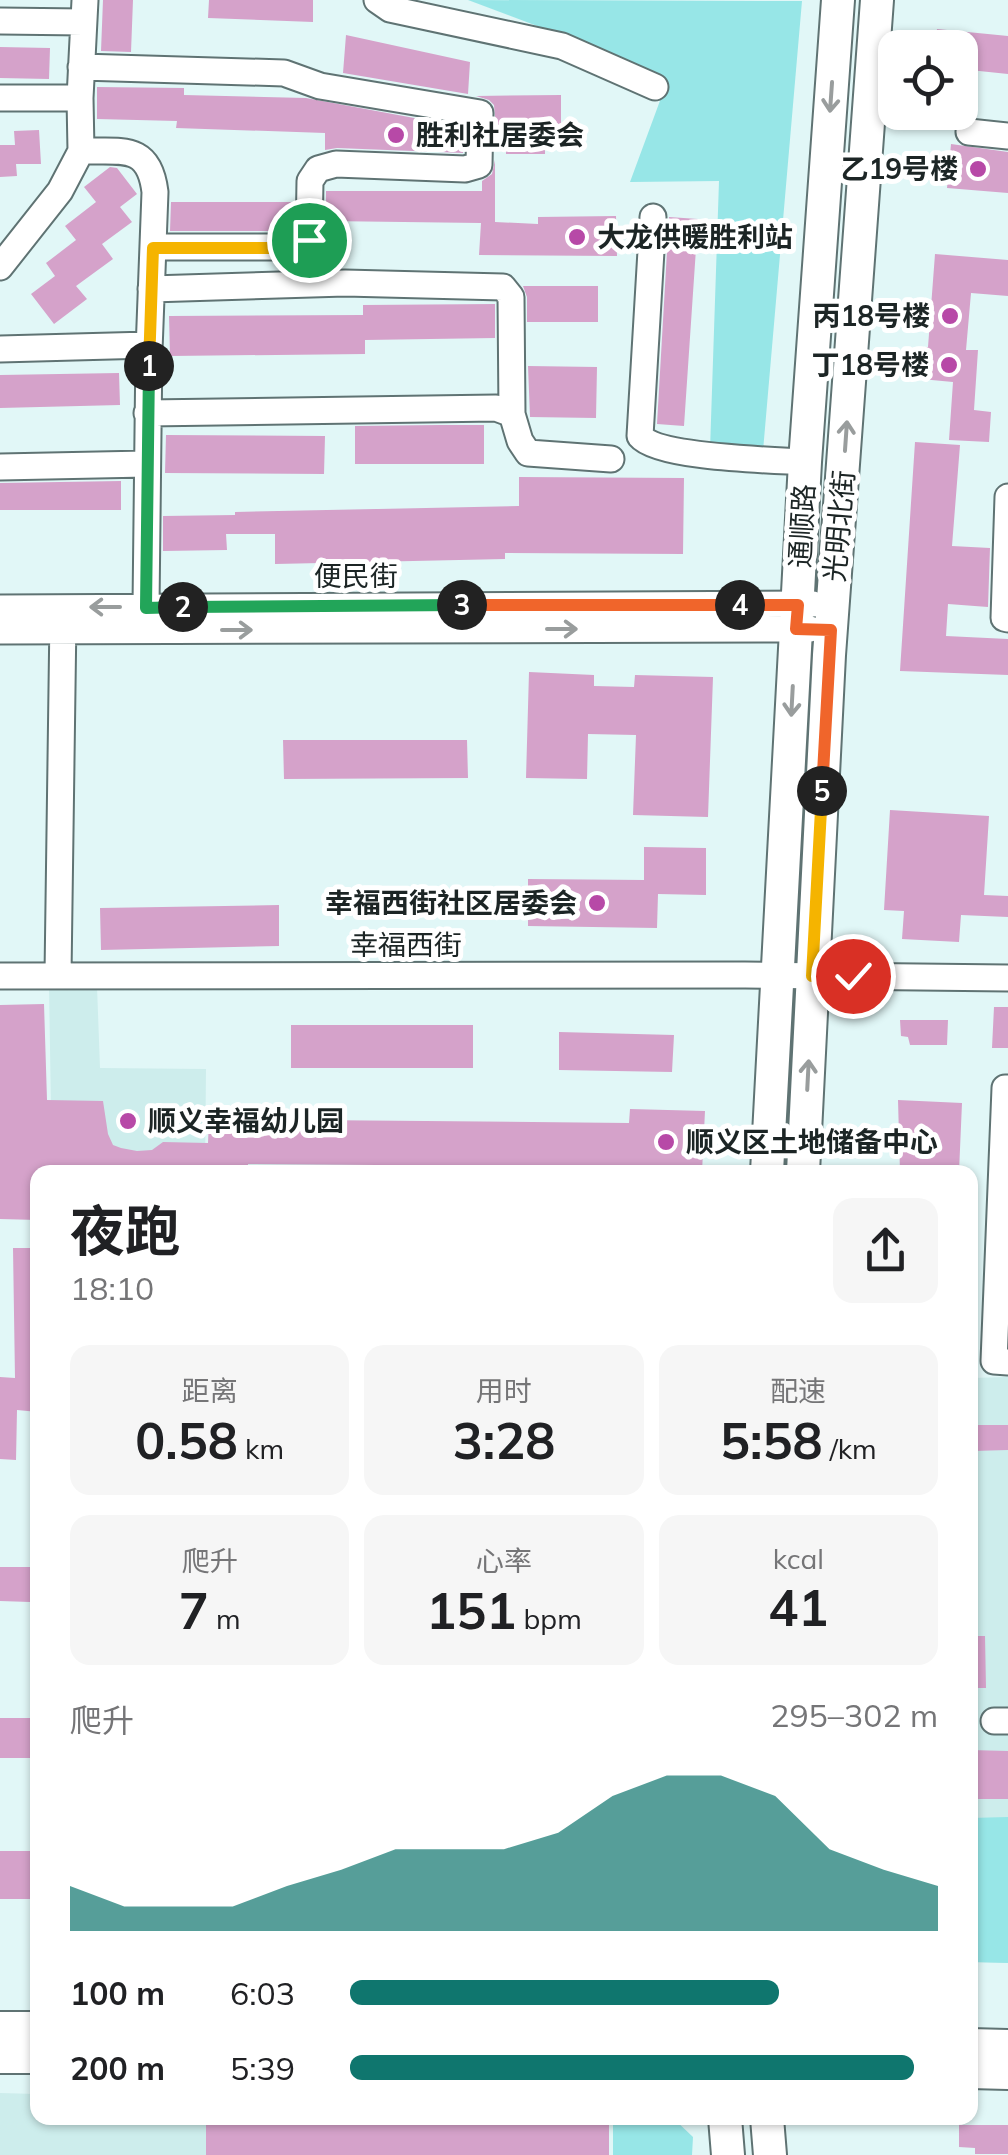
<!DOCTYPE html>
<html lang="zh">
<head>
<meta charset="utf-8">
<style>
	body { margin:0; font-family:Mulish,"Noto Sans SC",sans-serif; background:#f6f6f6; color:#202124; height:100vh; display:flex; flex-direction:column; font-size:38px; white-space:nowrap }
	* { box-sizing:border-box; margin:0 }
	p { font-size:32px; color:#757577 }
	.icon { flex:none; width:55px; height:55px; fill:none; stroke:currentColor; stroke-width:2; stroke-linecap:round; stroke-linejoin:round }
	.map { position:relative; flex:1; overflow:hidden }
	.details { position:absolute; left:30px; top:1165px; width:948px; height:960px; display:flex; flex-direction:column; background:#fff; border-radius:20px; box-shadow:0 2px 8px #0004 }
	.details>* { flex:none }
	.fabs { position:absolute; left:878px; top:30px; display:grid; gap:20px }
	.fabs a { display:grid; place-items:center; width:100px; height:100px; border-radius:20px; background:#fff; box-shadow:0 2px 8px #0004; font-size:50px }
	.pin { position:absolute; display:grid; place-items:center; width:85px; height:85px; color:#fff; margin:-42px; border:5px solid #fff; border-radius:50%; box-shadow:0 2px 10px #0007 }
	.km { position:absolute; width:50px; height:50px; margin:-25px; border-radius:50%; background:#222; color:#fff; font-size:28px; line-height:50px; text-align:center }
	.round { display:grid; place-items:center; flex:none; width:105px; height:105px; border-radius:20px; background:#f6f6f6 }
	.summary { display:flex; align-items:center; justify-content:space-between; height:170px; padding:0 40px }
	h1 { font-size:55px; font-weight:700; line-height:75px }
	.metrics { display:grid; grid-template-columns:repeat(3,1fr); gap:15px; height:170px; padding:10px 40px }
	.metrics div { display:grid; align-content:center; border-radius:20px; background:#f6f6f6; text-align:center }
	.metrics b { font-size:50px; font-weight:700 }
	.metrics small { font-size:28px; font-weight:400 }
	.metrics p { font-size:28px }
	.chart { height:280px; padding:20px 40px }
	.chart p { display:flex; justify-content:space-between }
	.chart svg { width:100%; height:180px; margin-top:10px; fill:#0f766e; opacity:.7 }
	ul { padding:0 40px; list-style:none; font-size:32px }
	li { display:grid; grid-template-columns:160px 120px 1fr; align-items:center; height:75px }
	li i { height:25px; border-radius:12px; background:#0f766e }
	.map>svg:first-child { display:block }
	.built { fill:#cdedec }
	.green { fill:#97e6e7 }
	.building { fill:#d5a2ca }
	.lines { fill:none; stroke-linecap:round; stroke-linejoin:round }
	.minor-casing { stroke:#5f7373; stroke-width:29 }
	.major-casing { stroke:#5f7373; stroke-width:36 }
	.minor { stroke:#fff; stroke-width:25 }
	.major { stroke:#fff; stroke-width:32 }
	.oneway { stroke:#999d9d }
	.split-1-casing { stroke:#fff; stroke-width:20 }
	.split-2-casing { stroke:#fff; stroke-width:20 }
	.split-3-casing { stroke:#fff; stroke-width:20 }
	.split-4-casing { stroke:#fff; stroke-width:20 }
	.split-5-casing { stroke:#fff; stroke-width:20 }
	.split-6-casing { stroke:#fff; stroke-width:20 }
	.split-1 { stroke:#f5b400; stroke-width:12 }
	.split-2 { stroke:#22a559; stroke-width:12 }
	.split-3 { stroke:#22a559; stroke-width:12 }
	.split-4 { stroke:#f0652b; stroke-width:12 }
	.split-5 { stroke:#f0652b; stroke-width:12 }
	.split-6 { stroke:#f5b400; stroke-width:12 }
	.poi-dot { fill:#b749a7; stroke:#fff; stroke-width:4 }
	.labels { text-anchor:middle; stroke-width:10; stroke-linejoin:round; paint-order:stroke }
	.poi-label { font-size:28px; font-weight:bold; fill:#1c2525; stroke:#fff; text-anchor:start }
	.street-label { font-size:28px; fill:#1c2525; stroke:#fff }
</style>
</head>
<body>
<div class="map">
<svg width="1008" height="2155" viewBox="0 0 1008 2155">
	<rect width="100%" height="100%" fill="#e1f7f7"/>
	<path class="built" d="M 49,985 L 97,986 L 100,1068 L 206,1069 L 205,1172 L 52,1172 Z
		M 1008,1377 L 1008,1963 L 970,1962 L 970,1378 Z
		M 0,2093 L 37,2094 L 38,2118 L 206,2118 L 206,2155 L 0,2155 Z"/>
	<path class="green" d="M 468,0 L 802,1 L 763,451 L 710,450 L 719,181 L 630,182 L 661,98 L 585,44 Z
		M 1008,1817 L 1008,1963 L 970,1962 L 970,1818 Z
		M 613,2118 L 673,2118 L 693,2137 L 692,2155 L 613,2155 Z"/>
	<path class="building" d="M 103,0 L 133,0 L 131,52 L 101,51 Z
		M 209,0 L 313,0 L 313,22 L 208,18 Z
		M 937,29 L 1008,36 L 1008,74 L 960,69 L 960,48 L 935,48 Z
		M 346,35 L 470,62 L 468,94 L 343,73 Z
		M 0,47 L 50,48 L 49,79 L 0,78 Z
		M 97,87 L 184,88 L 184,95 L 306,98 L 463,127 L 463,153 L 337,148 L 325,150 L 325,133 L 176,128 L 177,121 L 97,119 Z
		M 561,95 L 561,132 L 545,132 L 545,154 L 506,154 L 506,130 L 496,130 L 494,105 L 489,100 L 476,96 Z
		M 929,112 L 956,112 L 953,130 L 928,127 Z
		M 39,130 L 41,164 L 16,164 L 17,176 L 0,177 L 0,145 L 15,145 L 14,131 Z
		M 951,144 L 1008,152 L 1008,193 L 947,188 Z
		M 495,160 L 495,222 L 538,224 L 538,217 L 616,216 L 617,256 L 479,255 L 481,223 L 326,221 L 326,191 L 482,191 L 482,181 L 492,174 Z
		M 110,167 L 117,168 L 137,194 L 120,207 L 132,222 L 102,244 L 113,259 L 76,286 L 87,299 L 54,324 L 31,294 L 55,276 L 46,263 L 76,240 L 65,226 L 96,202 L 84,187 Z
		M 171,202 L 293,202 L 293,231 L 170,231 Z
		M 669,217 L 698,219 L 684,426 L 657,424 Z
		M 935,254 L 1008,260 L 1008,296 L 971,293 L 966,350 L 978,350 L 974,410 L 991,412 L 989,442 L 949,440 L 953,382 L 921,379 L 923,347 L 928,347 Z
		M 523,286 L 598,286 L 598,322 L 527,322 L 527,297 Z
		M 495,304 L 495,338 L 365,340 L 365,354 L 170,356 L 169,316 L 363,315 L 363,305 Z
		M 528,366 L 597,367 L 596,418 L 530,417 Z
		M 119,373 L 120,405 L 0,408 L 0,375 Z
		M 440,425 L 484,425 L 484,464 L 355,464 L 355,426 Z
		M 166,435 L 325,436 L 324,474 L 165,473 Z
		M 915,442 L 960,445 L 952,546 L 990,548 L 988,607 L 948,604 L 946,636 L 1008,639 L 1008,675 L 900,671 Z
		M 519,477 L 684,478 L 683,554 L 505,553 L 505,559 L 275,564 L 275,534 L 226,534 L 227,550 L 163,551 L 163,516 L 235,515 L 235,512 L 519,506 Z
		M 121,481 L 121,510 L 0,510 L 0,483 Z
		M 529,672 L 594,675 L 594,686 L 634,687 L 635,675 L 713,677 L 708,817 L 633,815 L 636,735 L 588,734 L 587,779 L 526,778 Z
		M 283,740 L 467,740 L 468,778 L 284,779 Z
		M 890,810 L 989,816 L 984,895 L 1008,896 L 1008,917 L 961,915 L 959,942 L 902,939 L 904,911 L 884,910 Z
		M 644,847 L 706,848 L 706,895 L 658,894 L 657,928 L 528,926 L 528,879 L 644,880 Z
		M 279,905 L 279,946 L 101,950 L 100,908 Z
		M 44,1004 L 47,1100 L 103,1101 L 108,1134 L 113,1145 L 121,1148 L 137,1151 L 152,1150 L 163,1142 L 208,1143 L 209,1119 L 629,1123 L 630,1109 L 705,1111 L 702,1172 L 628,1172 L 628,1168 L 595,1168 L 595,1172 L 377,1172 L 377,1165 L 248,1164 L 248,1172 L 38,1172 L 38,1220 L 0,1219 L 0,1005 Z
		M 994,1007 L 1008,1007 L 1008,1048 L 992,1048 Z
		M 900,1020 L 948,1020 L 947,1045 L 910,1045 L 908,1037 L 901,1036 Z
		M 291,1025 L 473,1025 L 473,1068 L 291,1068 Z
		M 559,1032 L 674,1035 L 672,1072 L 559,1070 Z
		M 898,1100 L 962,1103 L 959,1172 L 900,1172 Z
		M 13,1248 L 38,1248 L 38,1412 L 17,1410 L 16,1460 L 0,1459 L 0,1377 L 15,1378 Z
		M 973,1425 L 1008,1425 L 1008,1450 L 973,1451 Z
		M 0,1567 L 30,1567 L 30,1602 L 0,1601 Z
		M 970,1636 L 985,1636 L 986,1688 L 970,1688 Z
		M 0,1718 L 38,1718 L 38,1758 L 0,1758 Z
		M 970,1750 L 1008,1751 L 1008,1799 L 970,1799 Z
		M 0,1851 L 38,1851 L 38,1899 L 0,1899 Z
		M 206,2118 L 609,2119 L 609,2155 L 206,2155 Z
		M 959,2125 L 1008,2125 L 1008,2154 L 975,2154 L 975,2148 L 959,2147 Z"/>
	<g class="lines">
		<g class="minor-casing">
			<path id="minor" d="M 377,0 L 390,9 L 562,46 L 655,87
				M 0,21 L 83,22
				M 81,67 L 284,73 L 320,86 L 480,113 L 479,165 L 465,169 L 336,164 L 318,169 L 310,181 L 309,240 L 304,247 L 153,247
				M 0,98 L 80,98
				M 969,132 L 1008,136
				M 81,151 C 122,152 149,143 155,192 L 149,351
				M 653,217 L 640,436 C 658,458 773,460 805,462
				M 0,267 L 60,191 L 81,151 L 80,98 L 85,0
				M 151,289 L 345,283 L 503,287 L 511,297 L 512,414
				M 0,349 L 149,345 L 146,607
				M 147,413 L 496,408 L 512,414 L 520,441 L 528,453 L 611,459
				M 0,467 L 146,464
				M 1008,497 L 1004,618 L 1008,619
				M 0,608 L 813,604
				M 0,631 L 810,629
				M 58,975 L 63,617
				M 0,976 L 745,975 L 1008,978
				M 1008,1088 L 1005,1088 L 994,1361 L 1008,1362
				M 994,1721 L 1008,1721"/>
		</g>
		<g class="major-casing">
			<path id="major" d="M 767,1172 L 805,462 L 838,0
				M 803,1172 L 829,655 L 877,0
				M 0,2028 L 38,2028
				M 970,2045 L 1008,2046
				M 0,2057 L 38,2057
				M 970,2072 L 1008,2073
				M 725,2118 L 728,2155
				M 767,2118 L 770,2155"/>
		</g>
		<use href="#minor" class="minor"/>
		<use href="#major" class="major"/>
	</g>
	<defs><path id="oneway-shaft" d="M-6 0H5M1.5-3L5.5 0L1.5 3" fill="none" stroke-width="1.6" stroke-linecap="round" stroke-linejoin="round" transform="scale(2.5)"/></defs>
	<g class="oneway">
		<use href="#oneway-shaft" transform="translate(831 97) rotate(94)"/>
		<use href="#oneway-shaft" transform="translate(846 436) rotate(-86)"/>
		<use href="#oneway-shaft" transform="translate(105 607) rotate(180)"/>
		<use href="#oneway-shaft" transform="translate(562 629)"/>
		<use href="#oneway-shaft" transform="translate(237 630)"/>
		<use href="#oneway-shaft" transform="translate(792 701) rotate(93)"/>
		<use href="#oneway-shaft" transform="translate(808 1075) rotate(-87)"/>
	</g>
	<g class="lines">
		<g class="split-1-casing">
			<path id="split-1" d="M 149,366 L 153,248 L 304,248 L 309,240"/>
		</g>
		<g class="split-2-casing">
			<path id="split-2" d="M 149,366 L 146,608 L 183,607"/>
		</g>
		<g class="split-3-casing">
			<path id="split-3" d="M 183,607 L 462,605"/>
		</g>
		<g class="split-4-casing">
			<path id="split-4" d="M 462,605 L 740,605"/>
		</g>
		<g class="split-5-casing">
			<path id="split-5" d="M 740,605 L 798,605 L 796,629 L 831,630 L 822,791"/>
		</g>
		<g class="split-6-casing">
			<path id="split-6" d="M 822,791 L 812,976 L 853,976"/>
		</g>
		<use href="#split-1" class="split-1"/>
		<use href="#split-2" class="split-2"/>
		<use href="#split-3" class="split-3"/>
		<use href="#split-4" class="split-4"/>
		<use href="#split-5" class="split-5"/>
		<use href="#split-6" class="split-6"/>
	</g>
	<g class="poi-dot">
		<circle cx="396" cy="135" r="10"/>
		<circle cx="978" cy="169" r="10"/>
		<circle cx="577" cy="237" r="10"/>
		<circle cx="950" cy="316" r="10"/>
		<circle cx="949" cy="365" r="10"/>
		<circle cx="597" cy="903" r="10"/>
		<circle cx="128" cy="1121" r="10"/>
		<circle cx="666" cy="1142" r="10"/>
	</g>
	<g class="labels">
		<g class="poi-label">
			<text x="416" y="145">胜利社居委会</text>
			<text x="958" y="179" text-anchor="end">乙19号楼</text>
			<text x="597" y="247">大龙供暖胜利站</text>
			<text x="930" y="326" text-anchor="end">丙18号楼</text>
			<text x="929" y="375" text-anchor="end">丁18号楼</text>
			<text x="577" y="913" text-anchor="end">幸福西街社区居委会</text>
			<text x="148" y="1131">顺义幸福幼儿园</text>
			<text x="686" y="1152">顺义区土地储备中心</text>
		</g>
		<g class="street-label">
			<text transform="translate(802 526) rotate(-87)" y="10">通顺路</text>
			<text transform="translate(839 526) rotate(-85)" y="10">光明北街</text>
			<text x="356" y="586">便民街</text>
			<text x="406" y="955">幸福西街</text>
		</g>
	</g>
</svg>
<div class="fabs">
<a><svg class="icon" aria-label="locate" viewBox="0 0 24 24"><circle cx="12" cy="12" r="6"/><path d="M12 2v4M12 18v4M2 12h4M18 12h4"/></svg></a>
</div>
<div class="pin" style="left:309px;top:240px;background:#1e9e55"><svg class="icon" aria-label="arrive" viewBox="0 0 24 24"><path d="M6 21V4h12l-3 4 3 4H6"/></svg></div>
<div class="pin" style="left:853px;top:976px;background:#d93025"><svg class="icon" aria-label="check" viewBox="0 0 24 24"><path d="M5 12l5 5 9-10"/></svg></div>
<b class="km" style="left:149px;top:366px">1</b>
<b class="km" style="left:183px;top:607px">2</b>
<b class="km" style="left:462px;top:605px">3</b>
<b class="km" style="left:740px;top:605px">4</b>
<b class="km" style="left:822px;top:791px">5</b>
<section class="details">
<div class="summary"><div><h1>夜跑</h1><p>18:10</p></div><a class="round"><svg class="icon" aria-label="share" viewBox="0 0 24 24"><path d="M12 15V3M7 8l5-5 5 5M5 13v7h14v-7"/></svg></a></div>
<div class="metrics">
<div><p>距离</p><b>0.58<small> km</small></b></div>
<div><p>用时</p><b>3:28</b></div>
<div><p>配速</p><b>5:58<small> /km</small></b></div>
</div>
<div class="metrics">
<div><p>爬升</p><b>7<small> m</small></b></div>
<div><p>心率</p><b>151<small> bpm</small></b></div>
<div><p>kcal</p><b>41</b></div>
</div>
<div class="chart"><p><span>爬升</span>295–302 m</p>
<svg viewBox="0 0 160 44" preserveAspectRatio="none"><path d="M0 44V33L10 38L20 38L30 38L40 33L50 29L60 24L70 24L80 24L90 20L100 11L110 6L120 6L130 11L140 24L150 29L160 33V44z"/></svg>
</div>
<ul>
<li><b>100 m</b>6:03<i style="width:73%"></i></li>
<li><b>200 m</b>5:39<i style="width:96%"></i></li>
</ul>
</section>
</div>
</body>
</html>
